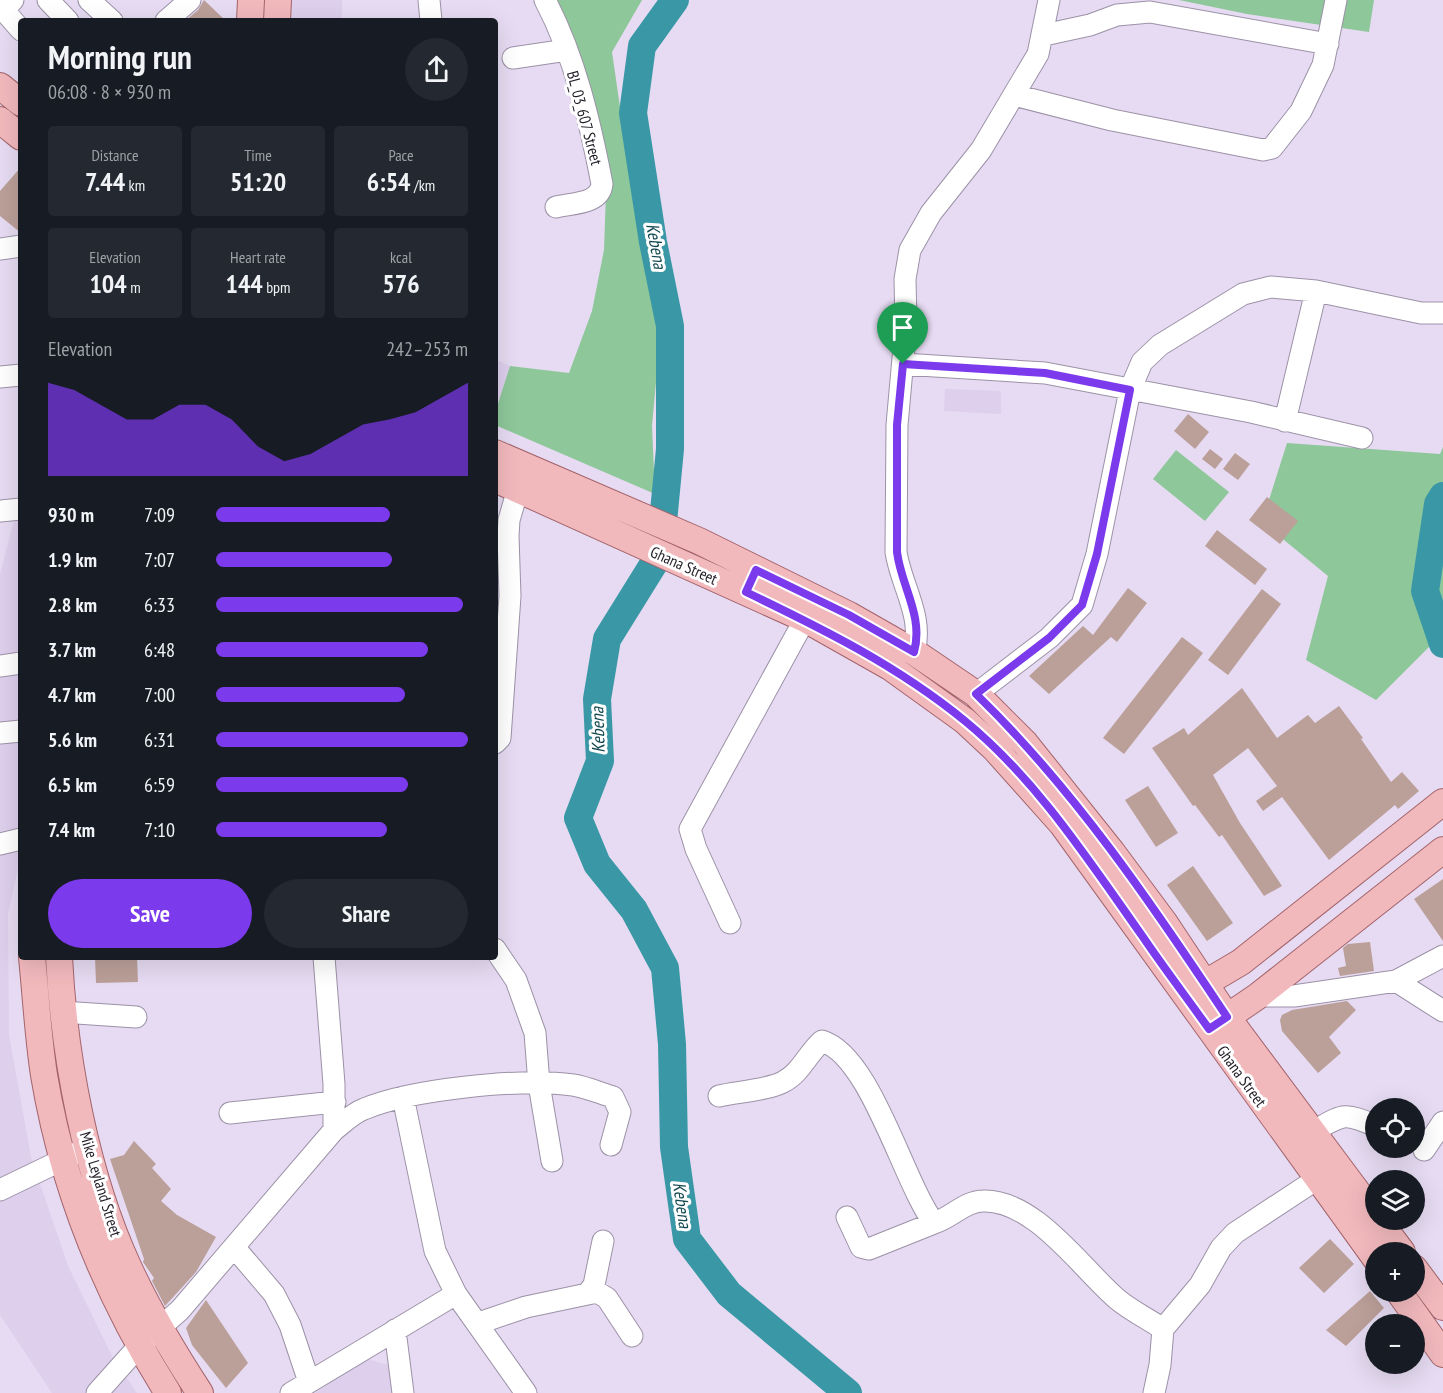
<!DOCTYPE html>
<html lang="en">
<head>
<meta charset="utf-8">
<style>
	body { margin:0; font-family:"PT Sans Narrow",sans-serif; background:#242831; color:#f1f3f6; height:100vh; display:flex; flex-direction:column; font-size:22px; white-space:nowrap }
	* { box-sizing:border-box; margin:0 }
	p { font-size:20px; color:#9ea1a6 }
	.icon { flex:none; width:33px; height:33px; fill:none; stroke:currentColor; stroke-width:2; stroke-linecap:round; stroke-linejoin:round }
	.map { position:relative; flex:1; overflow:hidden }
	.panel { position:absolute; left:18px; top:18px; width:480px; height:942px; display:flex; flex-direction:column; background:#171b24; border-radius:6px; box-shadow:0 6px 24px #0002 }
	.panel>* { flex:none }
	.tools { position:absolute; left:1365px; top:1098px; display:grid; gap:12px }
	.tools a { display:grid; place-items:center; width:60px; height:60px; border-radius:50%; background:#171b24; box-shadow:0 6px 24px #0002; font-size:30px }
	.pin { position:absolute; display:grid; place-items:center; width:51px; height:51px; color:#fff; margin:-62px -26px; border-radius:50% 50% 50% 0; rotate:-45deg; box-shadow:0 0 6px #0007 }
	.pin .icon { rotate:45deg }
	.round { display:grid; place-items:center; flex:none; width:63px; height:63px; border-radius:32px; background:#242831 }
	.overview { display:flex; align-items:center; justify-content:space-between; height:102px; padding:0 30px }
	h1 { font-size:33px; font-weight:600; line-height:45px }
	.stats { display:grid; grid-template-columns:repeat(3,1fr); gap:9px; height:102px; padding:6px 30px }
	.stats div { display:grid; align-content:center; border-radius:6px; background:#242831; text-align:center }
	.stats b { font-size:26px; font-weight:600 }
	.stats small { font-size:16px; font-weight:400 }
	.stats p { font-size:16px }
	.chart { height:168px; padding:12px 30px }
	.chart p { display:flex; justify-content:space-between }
	.chart svg { width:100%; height:108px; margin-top:6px; fill:#7c3aed; opacity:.7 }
	.primary-button { display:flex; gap:12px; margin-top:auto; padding:12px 30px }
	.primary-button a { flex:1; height:69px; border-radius:36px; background:#7c3aed; color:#fff; font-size:24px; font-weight:600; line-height:69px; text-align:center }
	.primary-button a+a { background:#242831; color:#f1f3f6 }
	ul { padding:0 30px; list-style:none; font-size:20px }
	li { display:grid; grid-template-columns:96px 72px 1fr; align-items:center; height:45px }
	li i { height:15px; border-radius:8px; background:#7c3aed }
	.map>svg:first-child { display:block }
	.built { fill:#decfed }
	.green { fill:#8ec79a }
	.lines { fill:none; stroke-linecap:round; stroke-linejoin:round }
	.river { stroke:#3a98a6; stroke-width:28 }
	.building { fill:#bb9f99 }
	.minor-casing { stroke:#9c92a7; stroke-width:23 }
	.major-casing { stroke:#a3646b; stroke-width:28 }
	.minor { stroke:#fff; stroke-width:21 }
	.major { stroke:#f2b9bd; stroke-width:26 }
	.route-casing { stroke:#fff; stroke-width:12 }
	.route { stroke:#7c3aed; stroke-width:8 }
	.labels { text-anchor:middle; stroke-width:6; stroke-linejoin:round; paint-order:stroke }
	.street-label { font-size:16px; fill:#201c25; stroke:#fff }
	.water-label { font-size:18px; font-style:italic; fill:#134951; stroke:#fff }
</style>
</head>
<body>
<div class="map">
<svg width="1443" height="1393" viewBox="0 0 1443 1393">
	<rect width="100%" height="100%" fill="#e6dbf2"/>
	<path class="built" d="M 291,0 L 342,0 L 342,21 L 290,21 Z
		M 495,359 L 510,366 L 495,413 Z
		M 945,389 L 1001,391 L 1001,414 L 944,411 Z
		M 21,492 L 21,855 L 8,914 L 9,1035 L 31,1157 L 68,1266 L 112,1356 L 137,1393 L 52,1393 L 0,1315 L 0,575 Z
		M 367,1359 L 388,1365 L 392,1393 L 315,1393 Z"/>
	<path class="green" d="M 552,0 L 642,0 L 612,52 L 621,114 L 661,327 L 652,426 L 655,494 L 495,425 L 495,413 L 510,366 L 569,373 L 592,311 L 604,250 L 606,192 Z
		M 1179,0 L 1374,0 L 1369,32 L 1247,14 Z
		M 1287,443 L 1440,454 L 1443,447 L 1443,633 L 1376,700 L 1306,660 L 1328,576 L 1262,522 Z
		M 1176,450 L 1229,492 L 1205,521 L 1153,479 Z"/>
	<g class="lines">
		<path class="river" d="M 675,0 L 642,46 L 633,113 L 653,242 L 670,326 L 670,449 L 663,522 L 666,544 L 607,639 L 597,699 L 600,761 L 578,818 L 597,864 L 634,910 L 665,968 L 672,1044 L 674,1147 L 687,1239 L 729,1294 L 848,1393
			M 1443,496 L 1438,504 L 1425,591 L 1443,644"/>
	</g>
	<path class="building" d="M 204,0 L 226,21 L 185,21 L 198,10 Z
		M 21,167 L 21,233 L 0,216 L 0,191 Z
		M 1188,414 L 1209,432 L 1195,449 L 1174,431 Z
		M 1210,449 L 1223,459 L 1215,469 L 1202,459 Z
		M 1235,453 L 1250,464 L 1238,480 L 1223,469 Z
		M 1267,497 L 1298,521 L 1280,544 L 1249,520 Z
		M 1217,530 L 1267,569 L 1255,585 L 1205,546 Z
		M 1128,588 L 1147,603 L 1117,642 L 1111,637 L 1049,694 L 1029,676 L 1083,626 L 1093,635 Z
		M 1262,589 L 1281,604 L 1228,675 L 1208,660 Z
		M 1182,637 L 1203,653 L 1124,754 L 1103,738 Z
		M 1242,688 L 1277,738 L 1308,715 L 1315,723 L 1339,706 L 1363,738 L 1361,739 L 1391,782 L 1402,772 L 1419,791 L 1398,809 L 1395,805 L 1329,860 L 1282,797 L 1263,811 L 1256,801 L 1277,786 L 1248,748 L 1213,775 L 1240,823 L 1282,886 L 1264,896 L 1222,835 L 1219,837 L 1195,805 L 1193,806 L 1152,748 L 1184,728 L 1188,735 Z
		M 1148,786 L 1178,833 L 1156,847 L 1125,800 Z
		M 1193,866 L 1233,923 L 1207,941 L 1167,885 Z
		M 1443,879 L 1443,941 L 1414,899 Z
		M 1370,942 L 1374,971 L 1340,976 L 1338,968 L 1346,966 L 1343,948 L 1348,944 Z
		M 95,957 L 137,957 L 138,982 L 96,983 Z
		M 1347,1001 L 1356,1010 L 1329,1037 L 1341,1053 L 1318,1073 L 1282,1031 L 1280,1020 L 1282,1015 L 1292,1010 Z
		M 134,1141 L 156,1164 L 152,1168 L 171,1189 L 161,1201 L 177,1215 L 216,1237 L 196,1272 L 165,1306 L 152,1281 L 154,1278 L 143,1262 L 144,1259 L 110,1159 L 124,1155 Z
		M 1330,1239 L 1354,1264 L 1324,1293 L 1299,1268 Z
		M 1370,1291 L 1384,1308 L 1346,1346 L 1326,1330 Z
		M 206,1300 L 248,1363 L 226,1388 L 192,1345 L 186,1328 Z"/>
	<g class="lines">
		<g class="minor-casing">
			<path id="minor" d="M 13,0 L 8,5 L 7,14 L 21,30
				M 48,0 L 68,21
				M 89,0 L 112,21
				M 429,0 L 431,21
				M 545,0 C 575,57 590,122 602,184 C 600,204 573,203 556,207
				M 166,21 L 190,0
				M 1044,35 L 1090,25 L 1117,15 L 1150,12 L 1328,44
				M 513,58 L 567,50
				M 1014,95 L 1112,120 L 1263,150 L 1272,148 L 1301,111 L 1323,65 L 1336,0
				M 0,249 L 21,246
				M 903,364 L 1045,373 L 1251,412 L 1362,438
				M 0,377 L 21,375
				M 1285,421 L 1316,291
				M 0,511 L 21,509
				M 914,652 C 924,616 901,586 896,552 L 897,425 L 906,325 L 905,279 L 910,250 L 931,213 L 981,150 L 1038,54 L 1049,0
				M 0,666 L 21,663
				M 976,694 L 1049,638 L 1082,605 L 1097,554 L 1130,390 L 1142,362 L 1160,345 L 1243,294 L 1271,287 L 1316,291 L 1421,313 L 1443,313
				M 0,733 L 21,731
				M 495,743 L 500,738 L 510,596 L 508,536 L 509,520 L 518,489
				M 0,844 L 21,839
				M 730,923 L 696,849 L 690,829 L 805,619
				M 495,949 L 516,980 L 535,1033 L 539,1084 L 552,1161
				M 324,957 L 334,1084 L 334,1130
				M 1396,981 L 1443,1011
				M 1258,996 L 1294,996 L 1396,981 L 1443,956
				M 62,1012 L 136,1017
				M 719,1096 C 736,1092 768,1090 783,1082 C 800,1074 808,1053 822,1041 C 871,1056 903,1182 934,1223 C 951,1218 965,1201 983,1201 C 1034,1199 1082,1269 1117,1299 C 1130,1310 1148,1319 1163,1329
				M 403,1097 L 435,1251 L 456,1294 L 526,1393
				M 230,1113 L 335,1102
				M 1314,1131 C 1344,1114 1343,1112 1376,1126
				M 1424,1150 L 1443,1122
				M 0,1190 L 89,1147
				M 847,1217 L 861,1247 L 869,1249 L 934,1223
				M 234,1247 L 274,1294 L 290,1325 L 309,1382
				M 588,1293 L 594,1285 L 603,1241
				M 479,1323 L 526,1307 L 597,1292 L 607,1298 L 632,1336
				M 395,1330 L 403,1393
				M 97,1393 L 139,1346 L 180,1310 L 334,1130 C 343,1123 353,1113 364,1109 C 412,1089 521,1078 573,1085 C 586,1087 600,1093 613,1097 L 620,1112 L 611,1145
				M 291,1393 L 456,1294
				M 1154,1393 L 1160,1365 L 1163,1329 L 1200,1285 L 1221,1248 L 1235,1233 L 1317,1179"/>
		</g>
		<g class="major-casing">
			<path id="major" d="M 250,21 L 251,0
				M 277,21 L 278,0
				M 0,86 L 21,103
				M 0,120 L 21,137
				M 495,453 L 699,541 L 849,615 L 914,652 L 976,694 L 1025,743 L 1112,852 L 1164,922 L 1227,1017 L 1376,1217
				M 495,479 L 805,619 L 890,667 L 965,721 L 995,749 L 1062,824 L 1376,1259
				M 32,957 C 36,997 38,1036 44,1075 C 63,1189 107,1296 168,1393
				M 59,957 C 64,1057 86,1175 128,1266 C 148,1310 174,1353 200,1393
				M 1192,991 L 1241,962 L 1443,802
				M 1214,1026 L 1258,996 L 1443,850
				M 1378,1220 L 1402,1252
				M 1414,1268 L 1443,1307
				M 1399,1292 L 1443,1354"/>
		</g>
		<use href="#minor" class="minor"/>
		<use href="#major" class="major"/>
	</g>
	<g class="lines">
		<g class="route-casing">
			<path id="route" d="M 903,364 L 1045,373 L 1130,390 L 1097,554 L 1082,605 L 1049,638 L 976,694 C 1074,789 1152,904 1227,1017 L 1209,1029 C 1187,998 1164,968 1143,937 C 1089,861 1037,780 965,721 C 898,666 823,629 746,592 L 756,570 L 849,615 L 914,652 C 924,616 901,586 897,552 L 897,425 Z"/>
		</g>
		<use href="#route" class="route"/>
	</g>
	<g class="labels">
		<g class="street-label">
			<text transform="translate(585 118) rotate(75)" y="6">BL_03_607 Street</text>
			<text transform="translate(684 565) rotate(24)" y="6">Ghana Street</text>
			<text transform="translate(1242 1076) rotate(54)" y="6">Ghana Street</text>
			<text transform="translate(101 1184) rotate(73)" y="6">Mike Leyland Street</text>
		</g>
		<g class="water-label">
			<text transform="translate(656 246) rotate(80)" y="6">Kebena</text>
			<text transform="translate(598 730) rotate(-92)" y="6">Kebena</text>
			<text transform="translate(682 1205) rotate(82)" y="6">Kebena</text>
		</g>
	</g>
</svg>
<div class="tools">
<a><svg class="icon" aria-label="locate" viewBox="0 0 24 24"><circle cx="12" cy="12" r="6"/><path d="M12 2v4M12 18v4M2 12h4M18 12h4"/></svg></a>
<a><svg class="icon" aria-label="layers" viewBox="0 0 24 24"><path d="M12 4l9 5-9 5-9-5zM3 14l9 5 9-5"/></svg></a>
<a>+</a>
<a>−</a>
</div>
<div class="pin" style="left:903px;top:364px;background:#1e9e55"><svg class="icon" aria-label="arrive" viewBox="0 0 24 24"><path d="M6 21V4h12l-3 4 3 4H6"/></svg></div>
<section class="panel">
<div class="overview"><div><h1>Morning run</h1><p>06:08 · 8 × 930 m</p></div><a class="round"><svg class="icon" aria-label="share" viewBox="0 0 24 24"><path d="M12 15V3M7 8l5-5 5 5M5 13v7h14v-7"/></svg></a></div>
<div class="stats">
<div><p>Distance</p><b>7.44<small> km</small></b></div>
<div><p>Time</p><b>51:20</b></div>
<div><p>Pace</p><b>6:54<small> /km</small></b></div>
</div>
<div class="stats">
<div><p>Elevation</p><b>104<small> m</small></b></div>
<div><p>Heart rate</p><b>144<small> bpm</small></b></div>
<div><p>kcal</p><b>576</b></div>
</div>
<div class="chart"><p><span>Elevation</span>242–253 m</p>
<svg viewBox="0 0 160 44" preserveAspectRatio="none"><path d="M0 44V6L10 9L20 15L30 21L40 21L50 15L60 15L70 21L80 32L90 38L100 35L110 29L120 23L130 21L140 18L150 12L160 6V44z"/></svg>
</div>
<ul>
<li><b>930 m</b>7:09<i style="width:69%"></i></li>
<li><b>1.9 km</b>7:07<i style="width:70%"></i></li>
<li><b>2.8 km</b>6:33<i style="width:98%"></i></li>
<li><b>3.7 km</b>6:48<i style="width:84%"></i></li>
<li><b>4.7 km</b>7:00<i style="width:75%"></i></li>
<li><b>5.6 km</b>6:31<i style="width:100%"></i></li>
<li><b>6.5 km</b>6:59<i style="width:76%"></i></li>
<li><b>7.4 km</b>7:10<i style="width:68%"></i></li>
</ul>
<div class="primary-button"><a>Save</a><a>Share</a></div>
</section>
</div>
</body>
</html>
